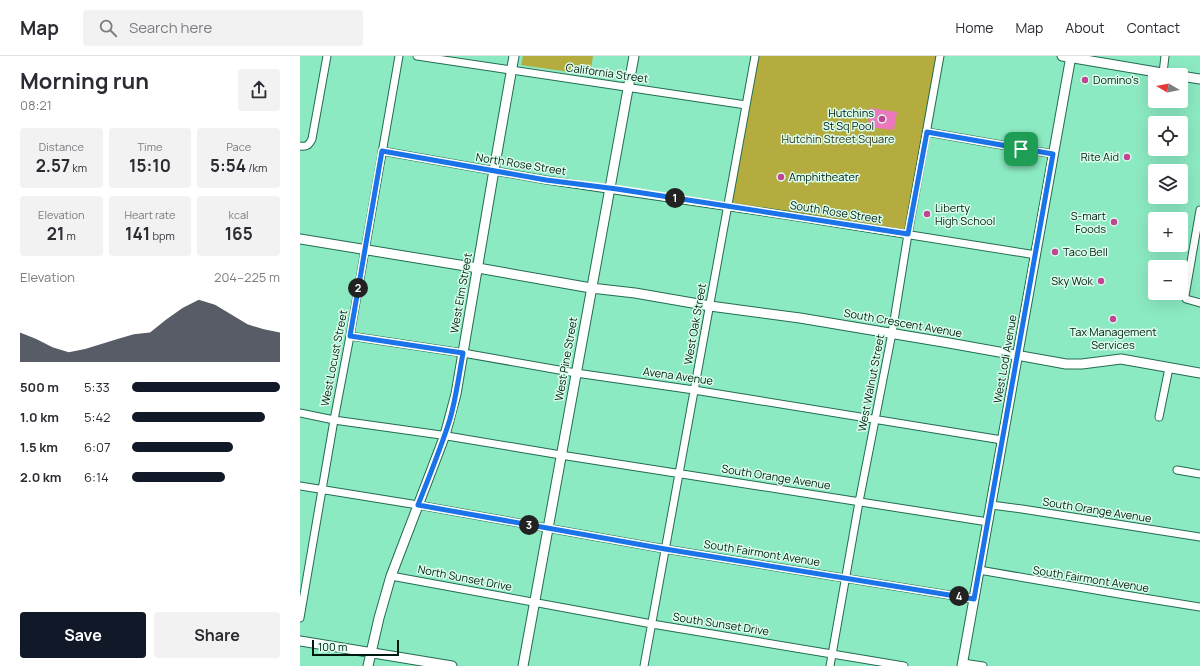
<!DOCTYPE html>
<html lang="en">
<head>
<meta charset="utf-8">
<style>
	body { margin:0; font-family:Manrope,sans-serif; background:#f2f2f3; color:#2b2b33; height:100vh; display:flex; flex-direction:column; font-size:15px; white-space:nowrap }
	* { box-sizing:border-box; margin:0 }
	p { font-size:13px; color:#7c7c81 }
	.icon { flex:none; width:22px; height:22px; fill:none; stroke:currentColor; stroke-width:2; stroke-linecap:round; stroke-linejoin:round }
	.map { position:relative; flex:1; overflow:hidden }
	.panel { display:flex; flex-direction:column; background:#fff; width:300px }
	.panel>* { flex:none }
	.needle { width:26px; rotate:280deg }
	.buttons { position:absolute; left:848px; top:12px; display:grid; gap:8px }
	.buttons a { display:grid; place-items:center; width:40px; height:40px; border-radius:4px; background:#fff; box-shadow:0 4px 16px #0002; font-size:20px }
	.scale { position:absolute; left:12px; bottom:10px; width:87px; box-sizing:border-box; padding-left:4px; border:2px solid #00190f; border-top:0; font-size:11px; line-height:14px; white-space:nowrap; color:#00190f; -webkit-text-stroke:3px #dbfeed; paint-order:stroke }
	.pin { position:absolute; display:grid; place-items:center; width:34px; height:34px; color:#fff; margin:-17px; border-radius:8px; box-shadow:0 2px 6px #0006 }
	.km { position:absolute; width:20px; height:20px; margin:-10px; border-radius:50%; background:#222; color:#fff; font-size:11px; line-height:20px; text-align:center }
	.round { display:grid; place-items:center; flex:none; width:42px; height:42px; border-radius:4px; background:#f2f2f3 }
	.head { display:flex; align-items:center; justify-content:space-between; height:68px; padding:0 20px }
	h1 { font-size:22px; font-weight:700; line-height:30px }
	.metrics { display:grid; grid-template-columns:repeat(3,1fr); gap:6px; height:68px; padding:4px 20px }
	.metrics div { display:grid; align-content:center; border-radius:4px; background:#f2f2f3; text-align:center }
	.metrics b { font-size:17px; font-weight:700 }
	.metrics small { font-size:11px; font-weight:400 }
	.metrics p { font-size:11px }
	.chart { height:112px; padding:8px 20px }
	.chart p { display:flex; justify-content:space-between }
	.chart svg { width:100%; height:72px; margin-top:4px; fill:#111827; opacity:.7 }
	.action { display:flex; gap:8px; margin-top:auto; padding:8px 20px }
	.action a { flex:1; height:46px; border-radius:4px; background:#111827; color:#fff; font-size:16px; font-weight:700; line-height:46px; text-align:center }
	.action a+a { background:#f2f2f3; color:#2b2b33 }
	ul { padding:0 20px; list-style:none; font-size:13px }
	li { display:grid; grid-template-columns:64px 48px 1fr; align-items:center; height:30px }
	li i { height:10px; border-radius:5px; background:#111827 }
	header { display:flex; align-items:center; gap:24px; box-sizing:border-box; height:56px; padding:0 20px; background:#fff; border-bottom:1px solid #e1e1e2 }
	header strong { font-size:19px }
	nav { display:flex; gap:22px; margin-inline-start:auto; font-size:14px }
	.search { width:280px; height:36px; background:#f2f2f3; display:flex; align-items:center; gap:10px; box-sizing:border-box; padding:0 14px; border-radius:4px; color:#7c7c81; font-size:15px }
	main { display:flex; flex:1; min-height:0 }
	.map>svg:first-child { display:block }
	.green { fill:#b4ac3f }
	.water { fill:#ec78be }
	.lines { fill:none; stroke-linecap:round; stroke-linejoin:round }
	.street-casing { stroke:#226c51; stroke-width:9 }
	.secondary-casing { stroke:#226c51; stroke-width:11 }
	.street { stroke:#fff; stroke-width:7 }
	.secondary { stroke:#fff; stroke-width:9 }
	.route-casing { stroke:#fff; stroke-width:8 }
	.route { stroke:#1a73e8; stroke-width:5 }
	.poi-dot { fill:#c14594; stroke:#dbfeed; stroke-width:1.5 }
	.labels { text-anchor:middle; stroke-width:3; stroke-linejoin:round; paint-order:stroke }
	.street-label { font-size:11px; fill:#00190f; stroke:#dbfeed }
	.poi-label { font-size:11px; fill:#00190f; stroke:#dbfeed; text-anchor:start }
	.park-label { font-size:11px; fill:#312f17; stroke:#dbfeed }
</style>
</head>
<body>
<header>
<strong>Map</strong>
<div class="search"><svg class="icon" aria-label="search" viewBox="0 0 24 24"><circle cx="10" cy="10" r="6"/><path d="M15 15l6 6"/></svg>Search here</div>
<nav><a>Home</a><a>Map</a><a>About</a><a>Contact</a></nav>
</header>
<main>
<section class="panel">
<div class="head"><div><h1>Morning run</h1><p>08:21</p></div><a class="round"><svg class="icon" aria-label="share" viewBox="0 0 24 24"><path d="M12 15V3M7 8l5-5 5 5M5 13v7h14v-7"/></svg></a></div>
<div class="metrics">
<div><p>Distance</p><b>2.57<small> km</small></b></div>
<div><p>Time</p><b>15:10</b></div>
<div><p>Pace</p><b>5:54<small> /km</small></b></div>
</div>
<div class="metrics">
<div><p>Elevation</p><b>21<small> m</small></b></div>
<div><p>Heart rate</p><b>141<small> bpm</small></b></div>
<div><p>kcal</p><b>165</b></div>
</div>
<div class="chart"><p><span>Elevation</span>204–225 m</p>
<svg viewBox="0 0 160 44" preserveAspectRatio="none"><path d="M0 44V26L10 30L20 35L30 38L40 36L50 33L60 30L70 27L80 26L90 18L100 11L110 6L120 9L130 15L140 21L150 24L160 26V44z"/></svg>
</div>
<ul>
<li><b>500 m</b>5:33<i style="width:100%"></i></li>
<li><b>1.0 km</b>5:42<i style="width:90%"></i></li>
<li><b>1.5 km</b>6:07<i style="width:68%"></i></li>
<li><b>2.0 km</b>6:14<i style="width:63%"></i></li>
</ul>
<div class="action"><a>Save</a><a>Share</a></div>
</section>
<div class="map">
<svg width="900" height="610" viewBox="0 0 900 610">
	<rect width="100%" height="100%" fill="#8ceac2"/>
	<path class="green" d="M 223,0 L 293,0 L 290,19 L 221,9 Z
		M 455,0 L 640,0 L 608,178 L 428,150 Z"/>
	<path class="water" d="M 570,52 L 597,56 L 594,74 L 568,71 Z"/>
	<g class="lines">
		<g class="street-casing">
			<path id="street" d="M 117,0 L 446,49
				M 863,17 L 865,0
				M 627,76 L 753,98
				M 0,90 C 7,91 9,89 12,83 L 27,0
				M 82,95 L 246,124 L 485,159 L 736,199
				M 900,154 L 885,240 L 886,243 L 900,247
				M 50,280 L 163,297 L 276,317 L 394,334 L 702,384
				M 0,357 L 34,364 L 141,379 L 267,400 L 688,466
				M 859,361 L 869,312
				M 877,414 L 900,418
				M 0,430 L 118,449 L 365,493 L 674,543
				M 691,449 L 722,453 L 900,481
				M 679,514 L 825,539 L 900,551
				M 91,520 L 352,568 L 604,610
				M 0,562 L 34,364 L 50,280 L 99,0
				M 663,607 L 683,610
				M 344,610 L 455,0
				M 530,610 L 559,446 L 592,277 L 608,178 L 640,0"/>
		</g>
		<g class="secondary-casing">
			<path id="secondary" d="M 762,0 L 874,19
				M 881,20 L 900,23
				M 0,183 L 178,212 L 291,232 L 335,237 L 410,250 L 500,262 L 649,287 L 766,308 L 782,308 L 821,303 L 900,317
				M 0,585 L 152,610
				M 68,610 L 79,562 L 91,520 L 145,379 L 156,338 L 194,114 L 214,0
				M 223,610 L 334,0
				M 662,610 L 771,0"/>
		</g>
		<use href="#street" class="street"/>
		<use href="#secondary" class="secondary"/>
	</g>
	<g class="lines">
		<g class="route-casing">
			<path id="route" d="M 627,76 L 753,98 L 674,543 L 365,493 L 118,449 C 129,421 141,392 150,363 C 156,342 159,319 163,297 L 50,280 L 82,95 L 246,124 L 317,133 L 608,178 Z"/>
		</g>
		<use href="#route" class="route"/>
	</g>
	<g class="poi-dot">
		<circle cx="785" cy="24" r="4"/>
		<circle cx="582" cy="63" r="4"/>
		<circle cx="827" cy="101" r="4"/>
		<circle cx="481" cy="121" r="4"/>
		<circle cx="627" cy="158" r="4"/>
		<circle cx="814" cy="166" r="4"/>
		<circle cx="755" cy="196" r="4"/>
		<circle cx="801" cy="225" r="4"/>
		<circle cx="813" cy="263" r="4"/>
	</g>
	<g class="labels">
		<g class="street-label">
			<text transform="translate(307 17) rotate(8)" y="4">California Street</text>
			<text transform="translate(221 108) rotate(9)" y="4">North Rose Street</text>
			<text transform="translate(536 156) rotate(9)" y="4">South Rose Street</text>
			<text transform="translate(161 237) rotate(-80)" y="4">West Elm Street</text>
			<text transform="translate(603 267) rotate(10)" y="4">South Crescent Avenue</text>
			<text transform="translate(395 268) rotate(-80)" y="4">West Oak Street</text>
			<text transform="translate(34 302) rotate(-79)" y="4">West Locust Street</text>
			<text transform="translate(266 303) rotate(-80)" y="4">West Pine Street</text>
			<text transform="translate(705 303) rotate(-80)" y="4">West Lodi Avenue</text>
			<text transform="translate(378 320) rotate(8)" y="4">Avena Avenue</text>
			<text transform="translate(571 327) rotate(-79)" y="4">West Walnut Street</text>
			<text transform="translate(476 421) rotate(9)" y="4">South Orange Avenue</text>
			<text transform="translate(797 454) rotate(9)" y="4">South Orange Avenue</text>
			<text transform="translate(462 497) rotate(9)" y="4">South Fairmont Avenue</text>
			<text transform="translate(165 522) rotate(11)" y="4">North Sunset Drive</text>
			<text transform="translate(791 523) rotate(9)" y="4">South Fairmont Avenue</text>
			<text transform="translate(421 568) rotate(9)" y="4">South Sunset Drive</text>
		</g>
		<g class="poi-label">
			<text x="793" y="28">Domino's</text>
			<text x="574" y="61" text-anchor="end">Hutchins<tspan x="574" dy="13">St Sq Pool</tspan></text>
			<text x="819" y="105" text-anchor="end">Rite Aid</text>
			<text x="489" y="125">Amphitheater</text>
			<text x="635" y="156">Liberty<tspan x="635" dy="13">High School</tspan></text>
			<text x="806" y="164" text-anchor="end">S-mart<tspan x="806" dy="13">Foods</tspan></text>
			<text x="763" y="200">Taco Bell</text>
			<text x="793" y="229" text-anchor="end">Sky Wok</text>
			<text x="813" y="280" text-anchor="middle">Tax Management<tspan x="813" dy="13">Services</tspan></text>
		</g>
		<g class="park-label">
			<text x="538" y="87">Hutchin Street Square</text>
		</g>
	</g>
</svg>
<div class="buttons">
<a><svg class="needle" viewBox="-14 -14 28 28"><path d="M0-13l5 13h-10z" fill="#e53935"/><path d="M0 13l5-13h-10z" fill="#7c7c81"/></svg></a>
<a><svg class="icon" aria-label="locate" viewBox="0 0 24 24"><circle cx="12" cy="12" r="6"/><path d="M12 2v4M12 18v4M2 12h4M18 12h4"/></svg></a>
<a><svg class="icon" aria-label="layers" viewBox="0 0 24 24"><path d="M12 4l9 5-9 5-9-5zM3 14l9 5 9-5"/></svg></a>
<a>+</a>
<a>−</a>
</div>
<div class="scale">100 m</div>
<div class="pin" style="left:721px;top:93px;background:#1e9e55"><svg class="icon" aria-label="arrive" viewBox="0 0 24 24"><path d="M6 21V4h12l-3 4 3 4H6"/></svg></div>
<b class="km" style="left:375px;top:142px">1</b>
<b class="km" style="left:58px;top:232px">2</b>
<b class="km" style="left:229px;top:469px">3</b>
<b class="km" style="left:659px;top:540px">4</b>
</div>
</main>
</body>
</html>
